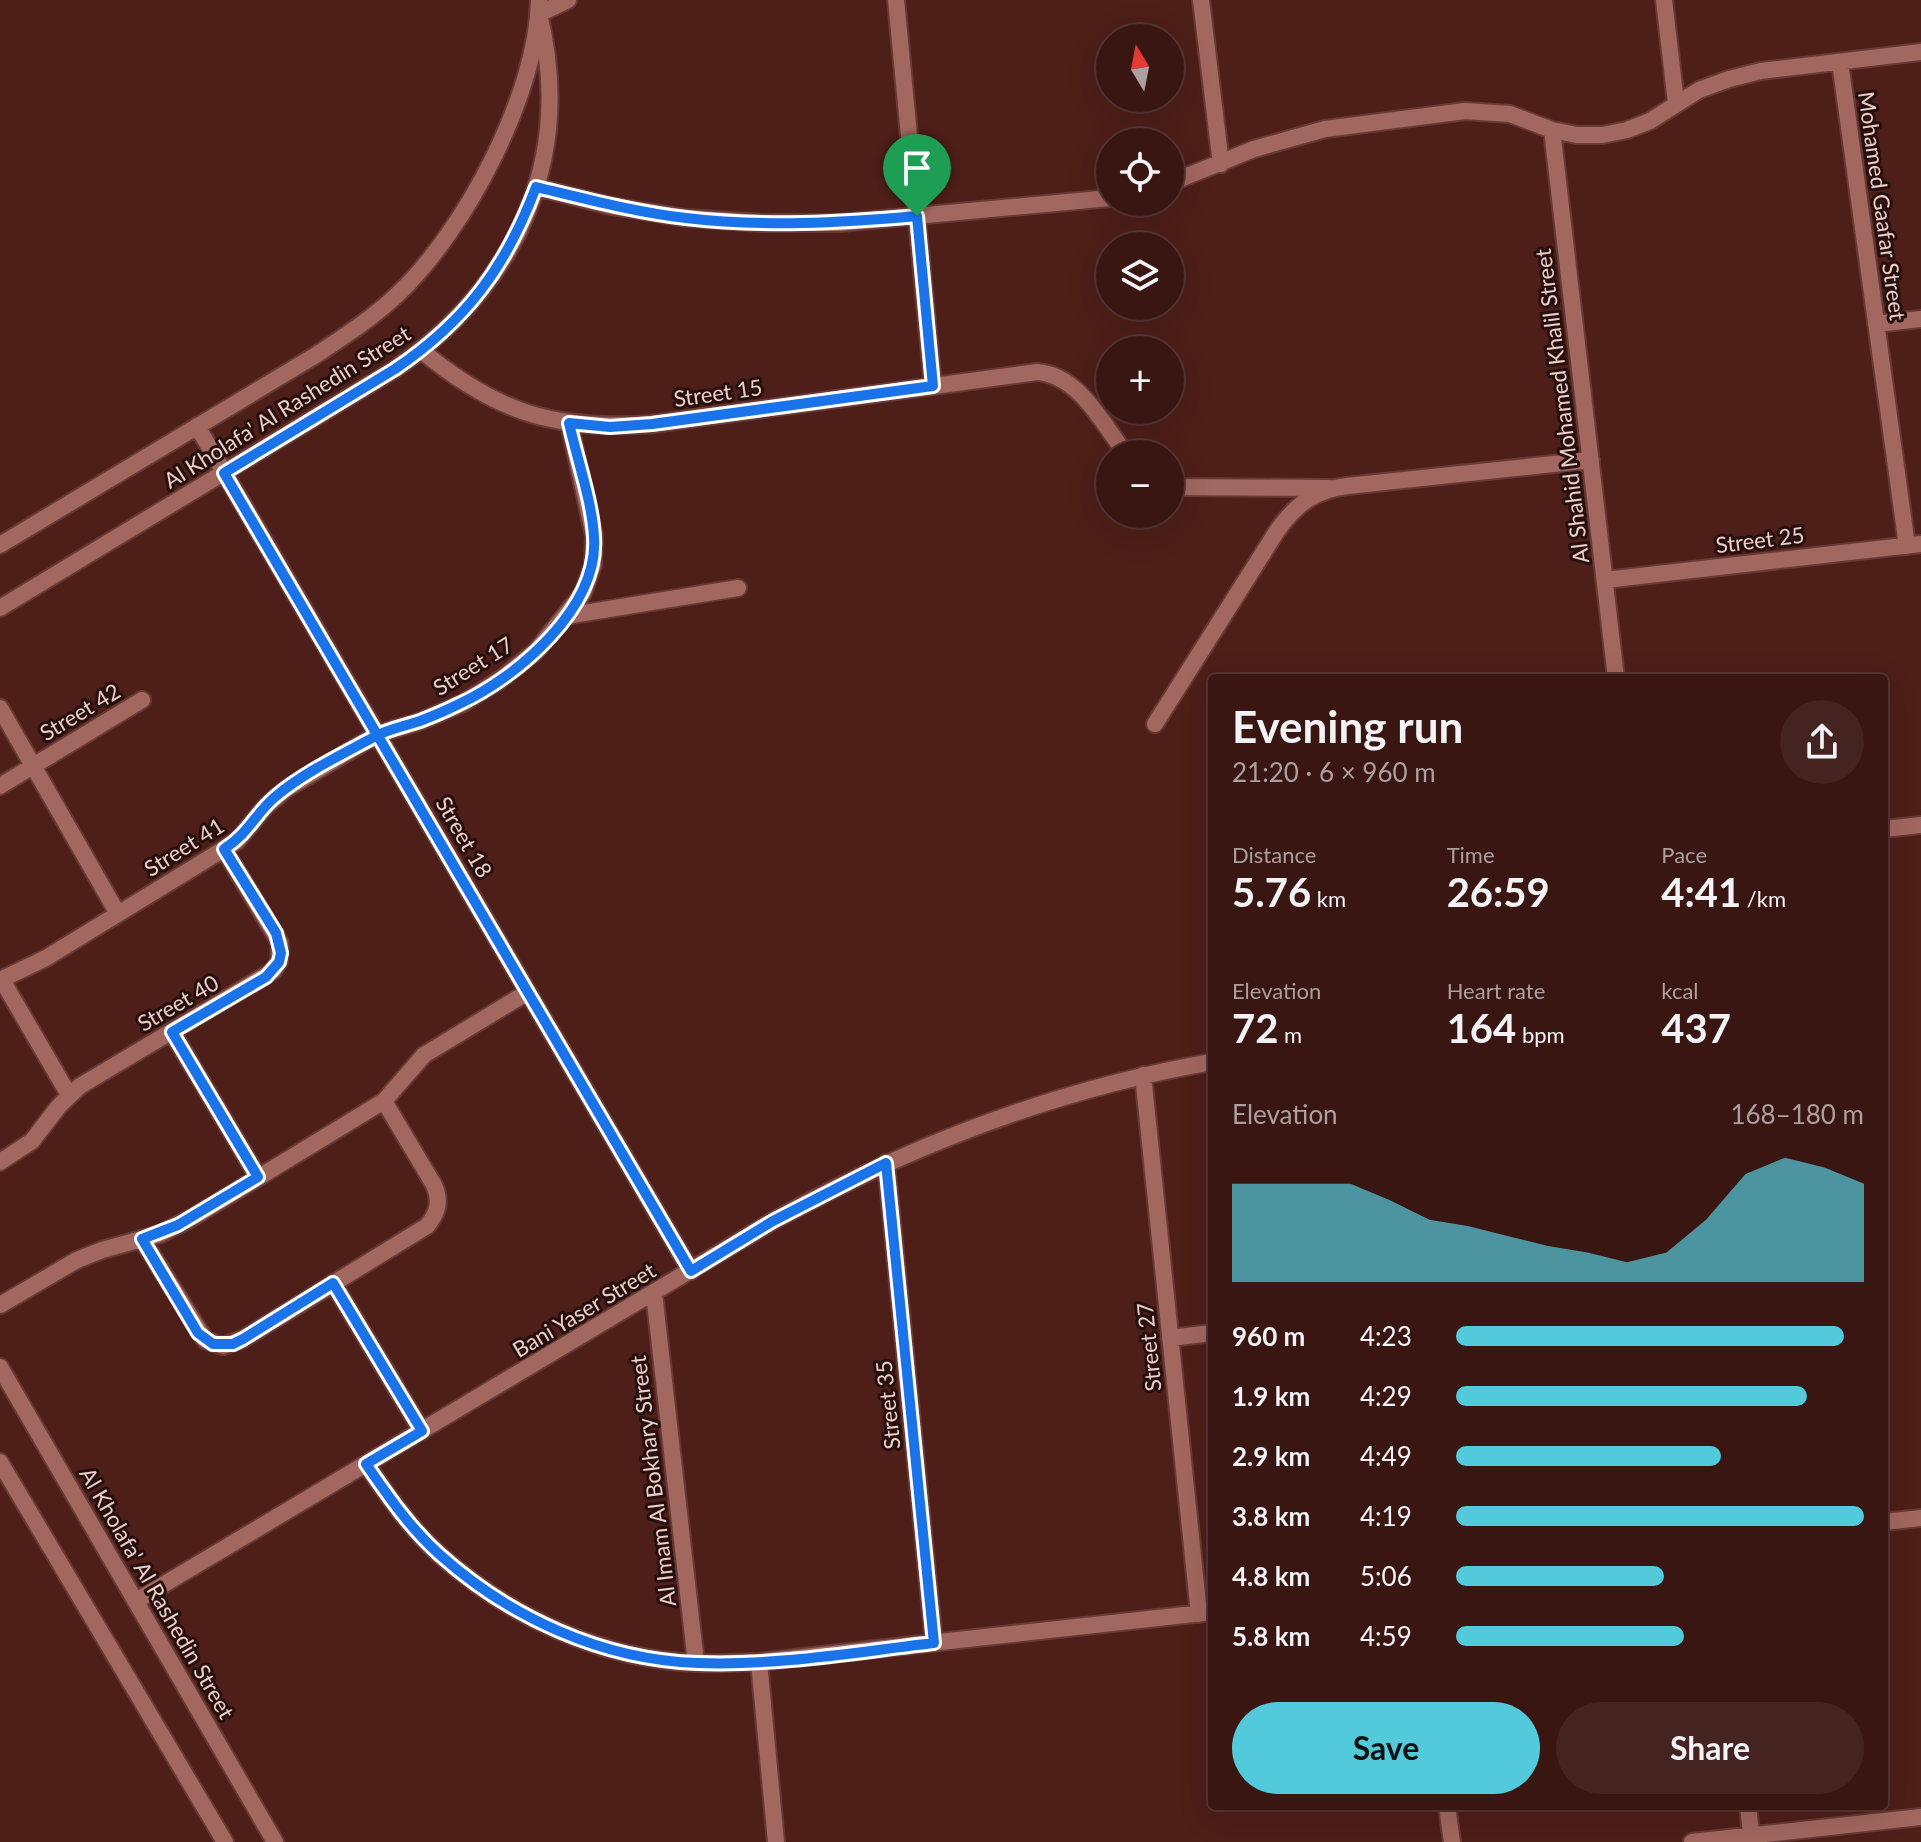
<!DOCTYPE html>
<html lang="en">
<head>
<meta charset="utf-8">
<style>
	body { margin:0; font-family:Lato,sans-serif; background:#452321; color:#f1f3f6; height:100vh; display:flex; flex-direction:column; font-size:30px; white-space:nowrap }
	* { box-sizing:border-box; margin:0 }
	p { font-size:26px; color:#ab9fa0 }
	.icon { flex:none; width:44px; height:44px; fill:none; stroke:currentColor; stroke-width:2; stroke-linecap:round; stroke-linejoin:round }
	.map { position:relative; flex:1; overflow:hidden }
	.sheet { position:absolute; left:1208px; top:674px; width:680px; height:1136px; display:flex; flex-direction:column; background:#3a1613; border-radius:8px; box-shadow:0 8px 32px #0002,0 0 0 2px #543533 }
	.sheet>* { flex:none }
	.needle { width:52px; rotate:350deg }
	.tools { position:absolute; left:1096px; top:24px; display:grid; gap:16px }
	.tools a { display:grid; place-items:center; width:88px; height:88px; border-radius:50%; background:#3a1613; box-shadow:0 8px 32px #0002,0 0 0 2px #543533; font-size:40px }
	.pin { position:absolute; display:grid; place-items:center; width:68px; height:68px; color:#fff; margin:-82px -34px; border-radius:50% 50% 50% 0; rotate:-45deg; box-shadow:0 0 8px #0007 }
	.pin .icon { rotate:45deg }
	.round { display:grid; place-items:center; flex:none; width:84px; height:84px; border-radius:42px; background:#452321 }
	.summary { display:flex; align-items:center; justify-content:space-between; height:136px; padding:0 24px }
	h1 { font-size:44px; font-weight:700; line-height:60px }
	.stats { display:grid; grid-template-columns:repeat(3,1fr); gap:12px; height:136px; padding:8px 24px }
	.stats div { display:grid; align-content:center }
	.stats b { font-size:40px; font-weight:700 }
	.stats small { font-size:22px; font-weight:400 }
	.stats p { font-size:22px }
	.chart { height:224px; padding:16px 24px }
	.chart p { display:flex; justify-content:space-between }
	.chart svg { width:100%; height:144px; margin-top:8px; fill:#53cadc; opacity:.7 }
	.cta { display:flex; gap:16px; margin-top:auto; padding:16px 24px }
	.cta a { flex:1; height:92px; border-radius:48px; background:#53cadc; color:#111; font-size:32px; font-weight:700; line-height:92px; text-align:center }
	.cta a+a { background:#452321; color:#f1f3f6 }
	ul { padding:0 24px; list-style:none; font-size:26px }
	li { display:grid; grid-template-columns:128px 96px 1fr; align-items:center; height:60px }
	li i { height:20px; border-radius:10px; background:#53cadc }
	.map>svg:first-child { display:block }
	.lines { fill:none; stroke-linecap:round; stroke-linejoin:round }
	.service-casing { stroke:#683a35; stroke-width:20 }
	.minor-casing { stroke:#683a35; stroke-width:20 }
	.service { stroke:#a2675f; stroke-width:16 }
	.minor { stroke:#a2675f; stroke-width:16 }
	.route-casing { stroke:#fff; stroke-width:16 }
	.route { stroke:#1a73e8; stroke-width:10 }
	.labels { text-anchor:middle; stroke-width:6; stroke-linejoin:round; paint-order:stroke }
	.street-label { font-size:22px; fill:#eecec8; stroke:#26100d }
</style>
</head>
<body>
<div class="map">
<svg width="1921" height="1842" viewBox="0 0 1921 1842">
	<rect width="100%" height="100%" fill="#4e1e19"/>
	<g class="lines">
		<g class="service-casing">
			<path id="service" d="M 1037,372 C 1079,375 1102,423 1126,454
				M 1170,487 L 1330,488"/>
		</g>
		<g class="minor-casing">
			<path id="minor" d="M 896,0 L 933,386
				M 1201,0 L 1221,164
				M 1664,0 L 1676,103
				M 539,14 L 568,0
				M 1840,62 L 1907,546
				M 1552,130 L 1616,678
				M 1170,183 L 1254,149 L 1325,129 L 1465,111 L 1510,114 L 1552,130 L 1577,135 L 1602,135 L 1627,130 L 1650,121 L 1699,90 L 1729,79 L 1761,71 L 1921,52
				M 536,187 L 611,206 L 686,218 L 763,223 L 840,223 L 1110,198
				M 1876,324 L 1921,319
				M 422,351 C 497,413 556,431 652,424 L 1037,372
				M 197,426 L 691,1271
				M 0,545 L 316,355 C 345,336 374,317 399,293 C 466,229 537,94 539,0
				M 1605,580 L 1921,544
				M 0,608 L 395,369 C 516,286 575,160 539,14
				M 566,616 L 738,588
				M 0,708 L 118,914
				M 1155,724 L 1277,531 C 1296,504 1315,490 1347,486 L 1591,460
				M 0,786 L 142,700
				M 1884,829 L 1921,825
				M 0,980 L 46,958 L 237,841 L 265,807 L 286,789 L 378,734 L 421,721 L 463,703 L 501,679 L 536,651 L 583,593 L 593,565 L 594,536 L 569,423
				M 2,980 L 69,1095
				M 172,1032 L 258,1177
				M 1143,1075 L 1199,1614
				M 0,1162 L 32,1141 L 59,1106 L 80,1086 L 273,971 L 279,962 L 280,943 L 224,849
				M 886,1163 L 934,1643
				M 142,1239 L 205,1340 L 223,1346 L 243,1339 L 427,1226 C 438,1213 441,1201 434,1185 L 384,1101
				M 333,1283 L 422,1431
				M 654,1293 L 696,1663
				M 0,1305 L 77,1260 L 102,1250 L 160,1234 L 195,1216 L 384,1101 L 424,1055 L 528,992
				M 1170,1338 L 1212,1333
				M 0,1367 L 275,1842
				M 0,1462 L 225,1842
				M 366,1464 C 388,1496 410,1528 439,1554 C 509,1617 603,1660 698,1663 C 718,1664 739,1662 759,1662 L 1212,1612
				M 1884,1522 L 1921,1518
				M 136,1601 L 773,1221 C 911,1145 1056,1089 1212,1062
				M 759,1662 L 776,1842
				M 1447,1806 L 1452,1842
				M 1748,1806 L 1752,1842
				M 1692,1842 L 1921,1817"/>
		</g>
		<use href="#service" class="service"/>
		<use href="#minor" class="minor"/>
	</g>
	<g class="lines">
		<g class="route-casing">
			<path id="route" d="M 917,216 L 933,386 L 652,424 L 610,427 L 569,423 C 577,459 592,501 594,537 C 599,607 518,677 459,704 C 447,710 433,716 420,721 C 405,726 388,729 374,737 C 341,755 303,773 275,797 C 255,814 249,833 224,849 L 276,933 L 281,953 L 279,962 L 266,977 L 172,1032 L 258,1177 L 178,1225 L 142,1239 L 198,1333 L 213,1344 L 233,1344 L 243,1339 L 333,1283 L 422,1431 L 366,1464 C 388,1496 410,1528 439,1554 C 509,1617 602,1660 698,1663 C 776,1666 856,1652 934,1643 L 886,1163 L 773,1221 L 691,1271 L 224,473 L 395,369 C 466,321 506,267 536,187 C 586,199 635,212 686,218 C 763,227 840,223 917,216"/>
		</g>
		<use href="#route" class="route"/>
	</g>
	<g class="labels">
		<g class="street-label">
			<text transform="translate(1882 206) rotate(82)" y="8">Mohamed Gaafar Street</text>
			<text transform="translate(718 393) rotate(-8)" y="8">Street 15</text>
			<text transform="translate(1562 406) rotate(-97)" y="8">Al Shahid Mohamed Khalil Street</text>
			<text transform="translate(287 407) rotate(-32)" y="8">Al Kholafa' Al Rashedin Street</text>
			<text transform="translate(1760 540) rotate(-7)" y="8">Street 25</text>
			<text transform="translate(473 666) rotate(-32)" y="8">Street 17</text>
			<text transform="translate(80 712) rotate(-31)" y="8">Street 42</text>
			<text transform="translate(464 837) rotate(60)" y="8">Street 18</text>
			<text transform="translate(184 847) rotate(-32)" y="8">Street 41</text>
			<text transform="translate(178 1003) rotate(-30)" y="8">Street 40</text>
			<text transform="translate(584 1310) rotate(-31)" y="8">Bani Yaser Street</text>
			<text transform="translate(1149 1347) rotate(-96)" y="8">Street 27</text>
			<text transform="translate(888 1405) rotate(-96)" y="8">Street 35</text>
			<text transform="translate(653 1481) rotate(-97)" y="8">Al Imam Al Bokhary Street</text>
			<text transform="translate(157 1593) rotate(60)" y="8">Al Kholafa' Al Rashedin Street</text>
		</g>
	</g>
</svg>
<div class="tools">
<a><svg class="needle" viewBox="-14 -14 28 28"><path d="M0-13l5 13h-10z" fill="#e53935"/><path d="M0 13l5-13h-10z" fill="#ab9fa0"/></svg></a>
<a><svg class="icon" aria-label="locate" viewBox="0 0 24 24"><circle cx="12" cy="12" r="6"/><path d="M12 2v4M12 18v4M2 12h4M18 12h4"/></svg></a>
<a><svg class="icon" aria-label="layers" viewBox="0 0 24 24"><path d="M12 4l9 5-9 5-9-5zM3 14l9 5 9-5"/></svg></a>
<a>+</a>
<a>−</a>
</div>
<div class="pin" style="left:917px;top:216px;background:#1e9e55"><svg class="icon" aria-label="arrive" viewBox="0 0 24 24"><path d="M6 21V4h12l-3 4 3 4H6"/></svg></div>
<section class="sheet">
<div class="summary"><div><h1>Evening run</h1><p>21:20 · 6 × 960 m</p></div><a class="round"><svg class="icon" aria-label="share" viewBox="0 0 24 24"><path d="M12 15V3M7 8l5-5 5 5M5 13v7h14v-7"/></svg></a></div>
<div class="stats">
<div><p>Distance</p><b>5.76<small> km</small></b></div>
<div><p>Time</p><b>26:59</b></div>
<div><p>Pace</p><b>4:41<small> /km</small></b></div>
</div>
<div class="stats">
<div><p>Elevation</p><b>72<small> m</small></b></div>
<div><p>Heart rate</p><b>164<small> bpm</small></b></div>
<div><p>kcal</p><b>437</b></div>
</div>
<div class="chart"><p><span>Elevation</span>168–180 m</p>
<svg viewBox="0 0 160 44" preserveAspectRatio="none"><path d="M0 44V14L10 14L20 14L30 14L40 19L50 25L60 27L70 30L80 33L90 35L100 38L110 35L120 25L130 11L140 6L150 9L160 14V44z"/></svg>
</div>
<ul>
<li><b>960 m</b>4:23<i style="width:95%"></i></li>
<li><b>1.9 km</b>4:29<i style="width:86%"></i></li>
<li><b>2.9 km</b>4:49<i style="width:65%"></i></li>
<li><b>3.8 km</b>4:19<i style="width:100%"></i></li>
<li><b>4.8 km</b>5:06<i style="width:51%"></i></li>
<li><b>5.8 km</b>4:59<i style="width:56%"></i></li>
</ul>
<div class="cta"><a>Save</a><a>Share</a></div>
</section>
</div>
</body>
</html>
